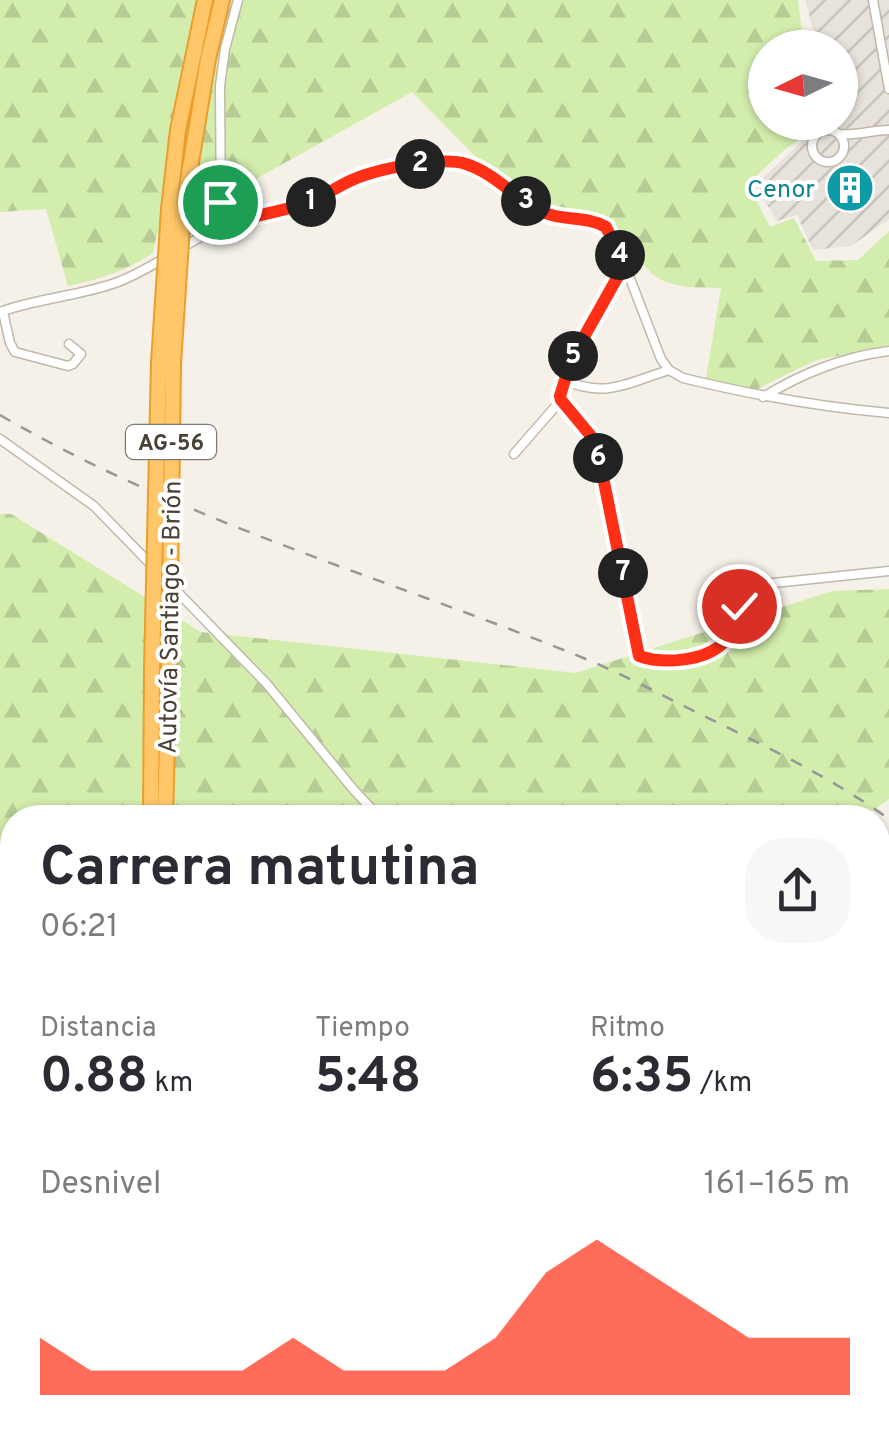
<!DOCTYPE html>
<html lang="es">
<head>
<meta charset="utf-8">
<style>
	body { margin:0; font-family:Overpass,sans-serif; background:#f7f7f7; color:#2b2b33; height:100vh; display:flex; flex-direction:column; font-size:38px; white-space:nowrap }
	* { box-sizing:border-box; margin:0 }
	p { font-size:32px; color:#7c7c81 }
	.icon { flex:none; width:55px; height:55px; fill:none; stroke:currentColor; stroke-width:2; stroke-linecap:round; stroke-linejoin:round }
	.map { position:relative; flex:1; overflow:hidden }
	.drawer { position:absolute; left:0px; top:805px; width:890px; height:642px; display:flex; flex-direction:column; background:#fff; border-radius:40px 40px 0 0; box-shadow:0 2px 8px #0004 }
	.drawer>* { flex:none }
	.needle { width:65px; rotate:265deg }
	.fabs { position:absolute; left:748px; top:30px; display:grid; gap:20px }
	.fabs a { display:grid; place-items:center; width:110px; height:110px; border-radius:50%; background:#fff; box-shadow:0 2px 8px #0004; font-size:50px }
	.pin { position:absolute; display:grid; place-items:center; width:85px; height:85px; color:#fff; margin:-42px; border:5px solid #fff; border-radius:50%; box-shadow:0 2px 10px #0007 }
	.km { position:absolute; width:50px; height:50px; margin:-25px; border-radius:50%; background:#222; color:#fff; font-size:28px; line-height:50px; text-align:center }
	.round { display:grid; place-items:center; flex:none; width:105px; height:105px; border-radius:40px; background:#f7f7f7 }
	.summary { display:flex; align-items:center; justify-content:space-between; height:170px; padding:0 40px }
	h1 { font-size:55px; font-weight:700; line-height:75px }
	.metrics { display:grid; grid-template-columns:repeat(3,1fr); gap:15px; height:170px; padding:10px 40px }
	.metrics div { display:grid; align-content:center }
	.metrics b { font-size:50px; font-weight:700 }
	.metrics small { font-size:28px; font-weight:400 }
	.metrics p { font-size:28px }
	.chart { height:280px; padding:20px 40px }
	.chart p { display:flex; justify-content:space-between }
	.chart svg { width:100%; height:180px; margin-top:10px; fill:#ff2f15; opacity:.7 }
	.map>svg:first-child { display:block }
	.industrial { fill:url(#industrial-furrows) }
	.forest { fill:url(#forest-firs) }
	.lines { fill:none; stroke-linecap:round; stroke-linejoin:round }
	.street-casing { stroke:#c2b8a9; stroke-width:11 }
	.highway-casing { stroke:#ec9d2b; stroke-width:18 }
	.street { stroke:#fff; stroke-width:8 }
	.highway { stroke:#ffc769; stroke-width:14 }
	.rail { stroke:#979797; stroke-width:2.5; stroke-dasharray:12 12; stroke-linecap:butt }
	.highway-bridge-casing { stroke:#ec9d2b; stroke-width:18; stroke-linecap:butt }
	.highway-bridge { stroke:#ffc769; stroke-width:14 }
	.route-casing { stroke:#fff; stroke-width:20 }
	.route { stroke:#ff2f15; stroke-width:12 }
	.labels { text-anchor:middle; stroke-width:8; stroke-linejoin:round; paint-order:stroke }
	.shield { fill:#fff; stroke:#807a72; stroke-width:2.5 }
	.shield-label { font-size:22px; font-weight:bold; fill:#494135 }
	.culture-label { font-size:25px; fill:#0d838f; stroke:#fff; text-anchor:end }
	.street-label { font-size:25px; fill:#494135; stroke:#fff }
</style>
</head>
<body>
<div class="map">
<svg width="889" height="1446" viewBox="0 0 889 1446">
	<defs>
		<pattern id="industrial-furrows" width="10" height="10" patternUnits="userSpaceOnUse" patternTransform="scale(2.5)"><rect width="10" height="10" fill="#e8e2dc"/><path d="M-1 1l2-2M0 10L10 0M9 11l2-2" fill="none" stroke="#c8c3bd"/></pattern>
		<pattern id="forest-firs" width="22" height="20" patternUnits="userSpaceOnUse" patternTransform="scale(2.5)"><rect width="22" height="20" fill="#d3edad"/><path d="M5 1l3.5 6h-7zM16 11l3.5 6h-7z" fill="#b7cc95"/></pattern>
	</defs>
	<rect width="100%" height="100%" fill="#f5f1e8"/>
	<path class="industrial" d="M 805,0 L 889,0 L 889,219 L 851,246 L 813,250 L 797,215 L 777,221 L 755,185 L 822,123 L 840,122 L 840,48 L 818,47 Z"/>
	<path class="forest" d="M 0,0 L 798,0 L 804,47 L 765,48 L 765,122 L 824,123 L 785,149 L 748,184 L 770,227 L 794,218 L 816,261 L 858,260 L 889,231 L 889,345 L 814,361 L 753,391 L 706,378 L 721,288 C 685,287 659,290 637,256 L 626,260 L 611,225 L 603,218 L 568,211 L 524,193 L 485,166 L 412,92 L 157,234 L 153,253 C 126,271 100,279 68,286 L 46,209 L 0,212 Z
		M 0,514 L 11,514 L 201,632 L 576,673 L 832,591 L 889,589 L 889,799 L 863,817 L 12,818 L 12,1435 L 85,1435 L 99,1446 L 0,1446 Z
		M 889,1292 L 889,1446 L 299,1446 L 288,1435 L 878,1435 L 878,1307 Z"/>
	<g class="lines">
		<g class="street-casing">
			<path id="street" d="M 873,0 L 889,89
				M812 146a16 16 0 1 1 32 0a16 16 0 1 1-32 0Z
				M 839,134 C 856,136 872,130 889,130
				M 221,226 L 220,86 L 225,49 L 238,0
				M 626,268 L 617,278 L 571,360 L 560,397 L 596,442 L 639,655 C 655,662 669,661 687,658 C 752,646 718,603 764,584 L 889,571
				M 0,312 C 38,298 80,296 118,282 C 154,268 185,243 220,227 C 246,215 274,213 301,205 C 319,199 332,190 349,181 C 370,171 430,159 453,162 C 491,166 513,200 546,213 C 566,221 587,216 606,227 L 626,268 L 661,359 L 669,370 L 683,378 C 753,395 817,407 889,413
				M 3,312 L 10,343 L 15,352 L 68,366 L 73,364 L 81,354 L 69,344
				M 564,380 C 607,399 629,382 669,370
				M 763,397 C 803,373 842,357 889,351
				M 0,439 L 94,506 L 266,683 L 353,789 L 380,818
				M 514,454 L 561,400
				M 878,885 L 889,865
				M 878,1105 L 889,1108
				M 0,1406 L 12,1402
				M 682,1435 L 703,1446
				M 784,1435 L 788,1446"/>
		</g>
		<g class="highway-casing">
			<path id="highway" d="M 169,209 L 178,130 L 205,0
				M 183,211 L 208,59 L 222,0
				M 151,818 L 152,670
				M 165,818 L 169,673
				M 181,1435 L 181,1446
				M 116,1446 L 117,1435
				M 142,1446 L 142,1435
				M 156,1446 L 157,1435"/>
		</g>
		<use href="#street" class="street"/>
		<use href="#highway" class="highway"/>
		<path class="rail" d="M 0,415 C 182,521 386,578 581,657 C 623,674 663,696 704,716 C 767,747 832,778 889,819"/>
		<g class="highway-bridge-casing">
			<path id="highway-bridge" d="M 152,670 L 159,363 L 169,209
				M 169,673 L 173,364 L 183,211"/>
		</g>
		<use href="#highway-bridge" class="highway-bridge"/>
	</g>
	<g class="lines">
		<g class="route-casing">
			<path id="route" d="M 220,202 L 222,226 C 248,216 276,213 304,204 C 322,198 336,187 352,180 C 376,169 442,156 466,164 C 497,174 517,201 545,213 C 565,221 587,216 606,227 L 626,268 L 617,278 L 571,360 L 560,396 L 561,400 L 596,442 L 639,656 C 662,664 704,662 723,643 C 732,633 735,618 739,606"/>
		</g>
		<use href="#route" class="route"/>
	</g>
	<defs>
		<g id="building-disc" transform="scale(2.5)"><circle r="9.5" fill="#0f9aa8" stroke="#fff"/><path d="M-4-6H4V6H1V3H-1V6H-4ZM-2.5-4.3h1.7v1.8h-1.7ZM.8-4.3h1.7v1.8H.8ZM-2.5-1h1.7V.8h-1.7ZM.8-1h1.7V.8H.8Z" fill="#fff"/></g>
	</defs>
	<g fill-rule="evenodd">
		<use href="#building-disc" x="850" y="188"/>
	</g>
	<g class="labels">
		<rect class="shield" x="126" y="425" width="90" height="34" rx="8"/>
		<g class="shield-label">
			<text x="171" y="450">AG-56</text>
		</g>
		<g class="culture-label">
			<text x="815" y="197">Cenor</text>
		</g>
		<g class="street-label">
			<text transform="translate(169 617) rotate(-89)" y="9">Autovía Santiago - Brión</text>
		</g>
	</g>
</svg>
<div class="fabs">
<a><svg class="needle" viewBox="-14 -14 28 28"><path d="M0-13l5 13h-10z" fill="#e53935"/><path d="M0 13l5-13h-10z" fill="#7c7c81"/></svg></a>
</div>
<div class="pin" style="left:220px;top:202px;background:#1e9e55"><svg class="icon" aria-label="arrive" viewBox="0 0 24 24"><path d="M6 21V4h12l-3 4 3 4H6"/></svg></div>
<div class="pin" style="left:739px;top:606px;background:#d93025"><svg class="icon" aria-label="check" viewBox="0 0 24 24"><path d="M5 12l5 5 9-10"/></svg></div>
<b class="km" style="left:311px;top:202px">1</b>
<b class="km" style="left:420px;top:164px">2</b>
<b class="km" style="left:526px;top:201px">3</b>
<b class="km" style="left:620px;top:255px">4</b>
<b class="km" style="left:573px;top:356px">5</b>
<b class="km" style="left:598px;top:458px">6</b>
<b class="km" style="left:623px;top:573px">7</b>
<section class="drawer">
<div class="summary"><div><h1>Carrera matutina</h1><p>06:21</p></div><a class="round"><svg class="icon" aria-label="share" viewBox="0 0 24 24"><path d="M12 15V3M7 8l5-5 5 5M5 13v7h14v-7"/></svg></a></div>
<div class="metrics">
<div><p>Distancia</p><b>0.88<small> km</small></b></div>
<div><p>Tiempo</p><b>5:48</b></div>
<div><p>Ritmo</p><b>6:35<small> /km</small></b></div>
</div>
<div class="chart"><p><span>Desnivel</span>161–165 m</p>
<svg viewBox="0 0 160 44" preserveAspectRatio="none"><path d="M0 44V30L10 38L20 38L30 38L40 38L50 30L60 38L70 38L80 38L90 30L100 14L110 6L120 14L130 22L140 30L150 30L160 30V44z"/></svg>
</div>
</section>
</div>
</body>
</html>
